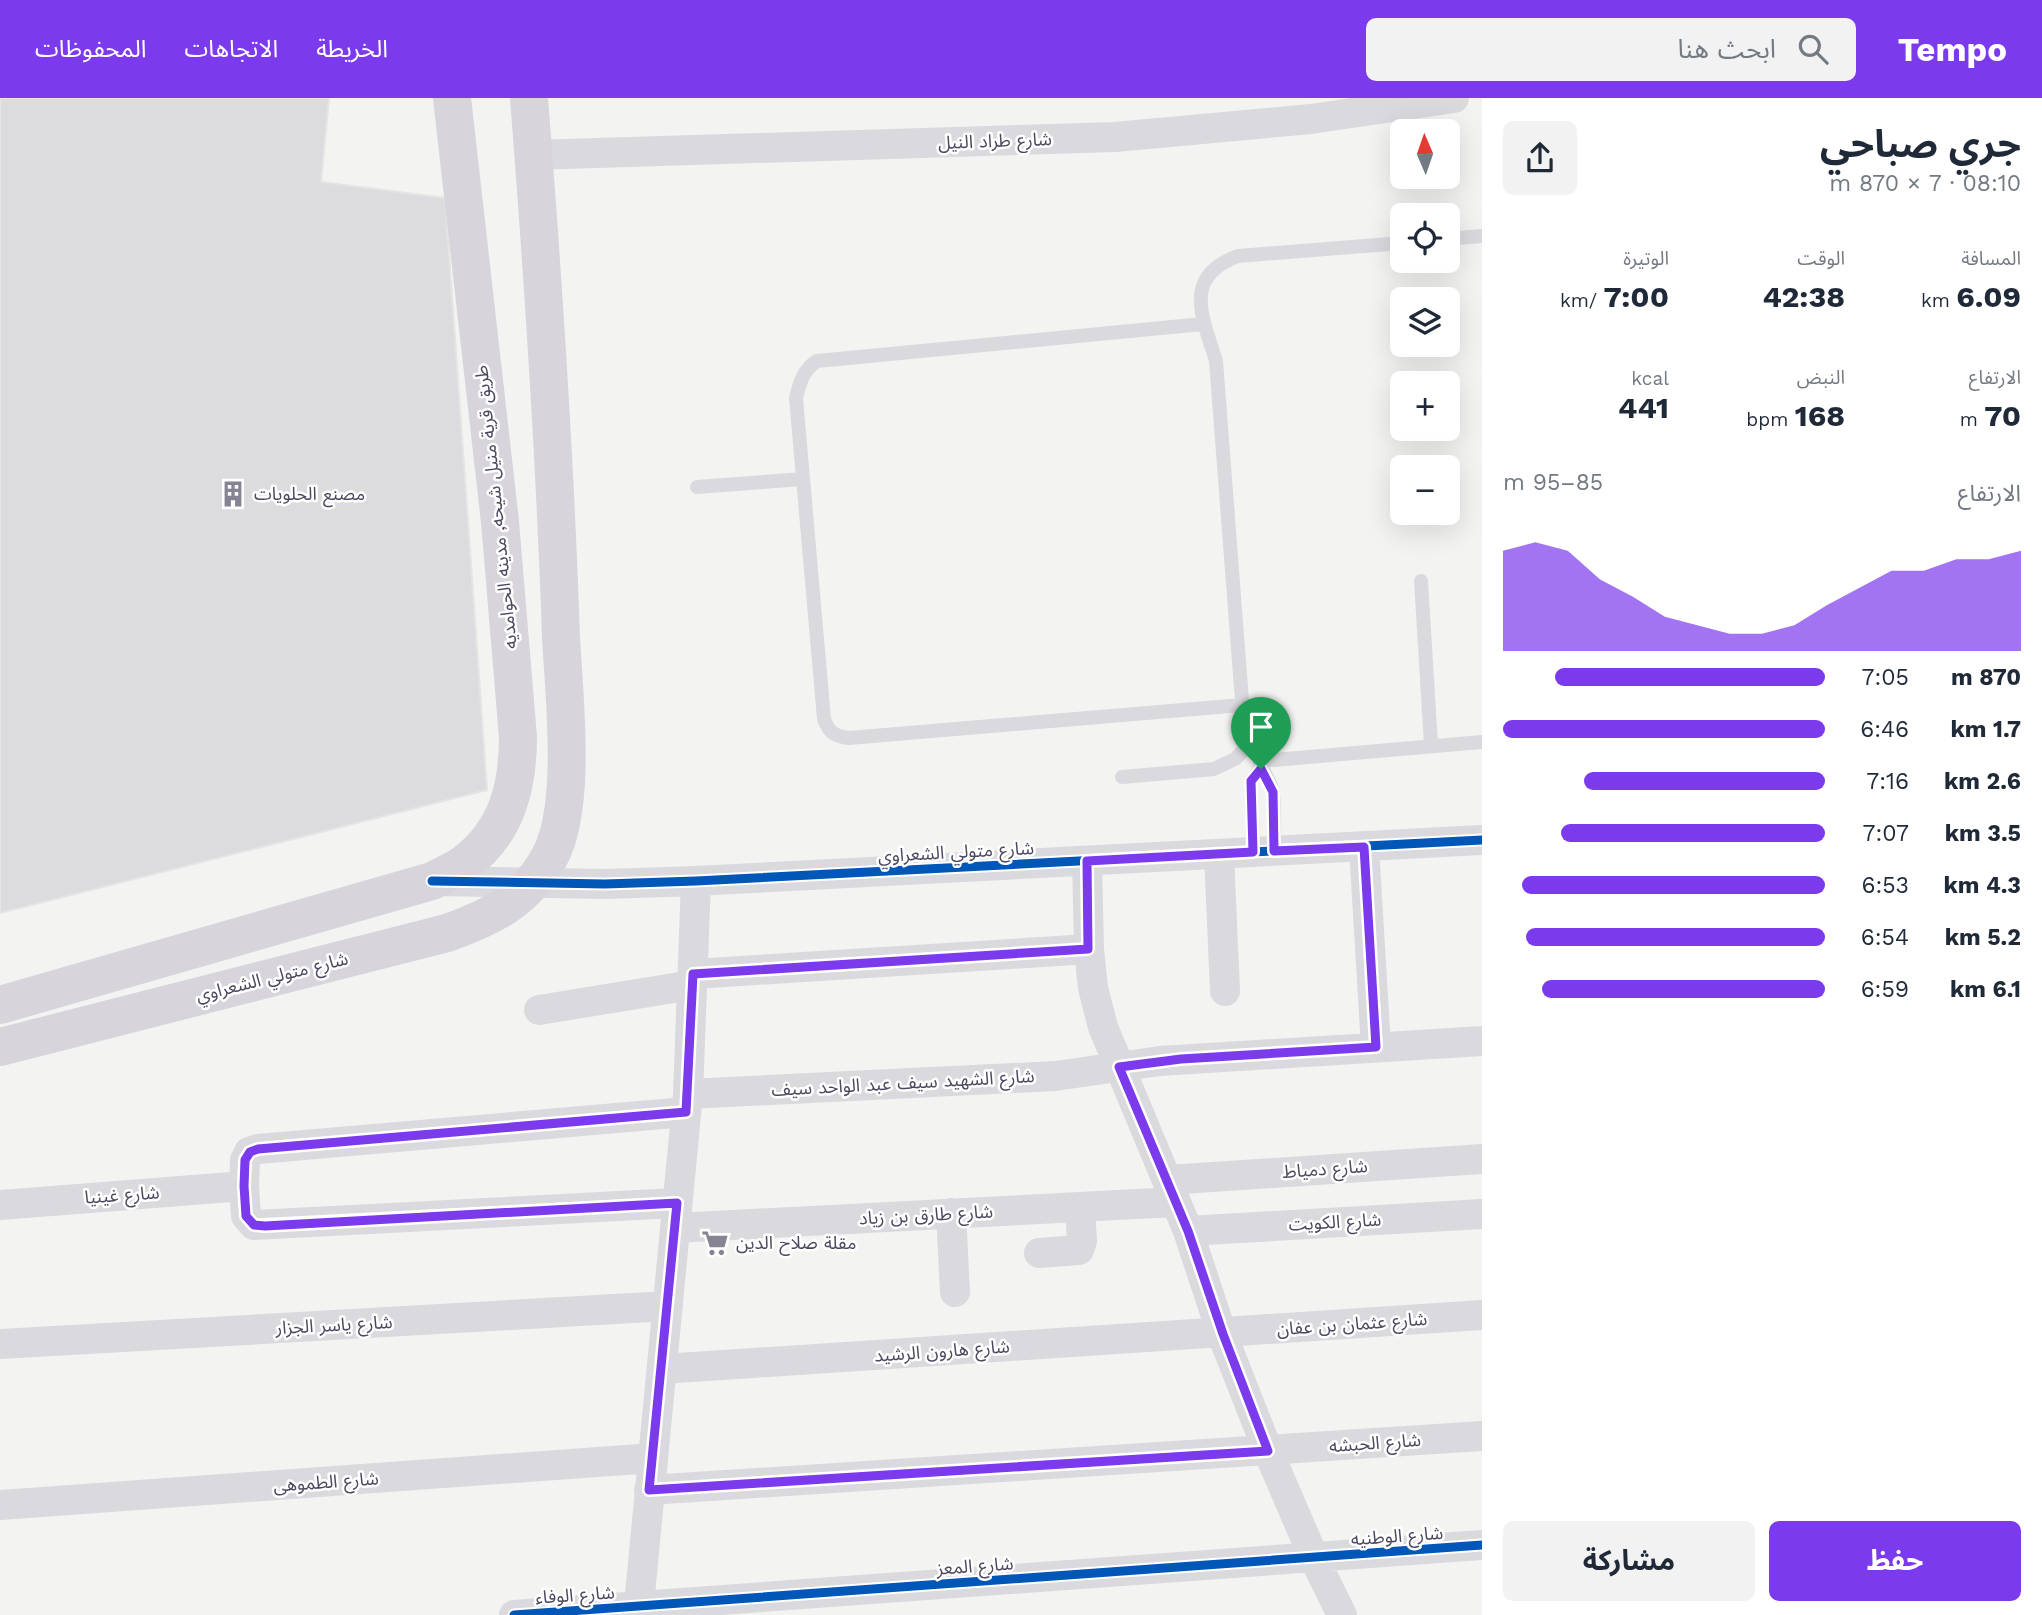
<!DOCTYPE html>
<html lang="ar">
<head>
<meta charset="utf-8">
<style>
	body { margin:0; font-family:"Work Sans","Noto Sans Arabic",sans-serif; background:#f2f2f3; color:#1f2937; direction:rtl; height:100vh; display:flex; flex-direction:column; font-size:26px; white-space:nowrap }
	* { box-sizing:border-box; margin:0 }
	p { font-size:23px; color:#747a83 }
	.icon { flex:none; width:38px; height:38px; fill:none; stroke:currentColor; stroke-width:2; stroke-linecap:round; stroke-linejoin:round }
	.map { position:relative; flex:1; overflow:hidden; direction:ltr }
	.side { display:flex; flex-direction:column; background:#fff; width:560px }
	.side>* { flex:none }
	.needle { width:46px; rotate:358deg }
	.fabs { position:absolute; left:1390px; top:21px; display:grid; gap:14px }
	.fabs a { display:grid; place-items:center; width:70px; height:70px; border-radius:10px; background:#fff; box-shadow:0 7px 28px #0002; font-size:35px }
	.pin { position:absolute; display:grid; place-items:center; width:60px; height:60px; color:#fff; margin:-72px -30px; border-radius:50% 50% 50% 0; rotate:-45deg; box-shadow:0 0 7px #0007 }
	.pin .icon { rotate:45deg }
	.round { display:grid; place-items:center; flex:none; width:74px; height:74px; border-radius:10px; background:#f2f2f3 }
	.summary { display:flex; align-items:center; justify-content:space-between; height:119px; padding:0 21px }
	h1 { font-size:38px; font-weight:700; line-height:52px }
	.stats { display:grid; grid-template-columns:repeat(3,1fr); gap:10px; height:119px; padding:7px 21px }
	.stats div { display:grid; align-content:center }
	.stats b { font-size:30px; font-weight:700 }
	.stats small { font-size:19px; font-weight:400 }
	.stats p { font-size:19px }
	.chart { height:196px; padding:14px 21px }
	.chart p { display:flex; justify-content:space-between }
	.chart svg { width:100%; height:126px; margin-top:7px; fill:#7c3aed; opacity:.7 }
	.button { display:flex; gap:14px; margin-top:auto; padding:14px 21px }
	.button a { flex:1; height:80px; border-radius:10px; background:#7c3aed; color:#fff; font-size:28px; font-weight:700; line-height:80px; text-align:center }
	.button a+a { background:#f2f2f3; color:#1f2937 }
	ul { padding:0 21px; list-style:none; font-size:23px }
	li { display:grid; grid-template-columns:112px 84px 1fr; align-items:center; height:52px }
	li i { height:18px; border-radius:9px; background:#7c3aed }
	header { display:flex; align-items:center; gap:42px; box-sizing:border-box; height:98px; padding:0 35px; background:#7c3aed; color:#fff }
	header strong { font-size:33px }
	nav { display:flex; gap:38px; margin-inline-start:auto; font-size:24px }
	.search { width:490px; height:63px; background:#f2f2f3; display:flex; align-items:center; gap:18px; box-sizing:border-box; padding:0 24px; border-radius:10px; color:#747a83; font-size:26px }
	main { display:flex; flex:1; min-height:0 }
	.map>svg:first-child { display:block }
	.building { fill:#dcdbde; stroke:#e5e4e5; stroke-width:2 }
	.lines { fill:none; stroke-linecap:round; stroke-linejoin:round }
	.service { stroke:#dadade; stroke-width:14 }
	.minor { stroke:#dadade; stroke-width:30 }
	.secondary { stroke:#d7d5db; stroke-width:38 }
	.cycleway-casing { stroke:#fff; stroke-width:13 }
	.cycleway { stroke:#0057b8; stroke-width:9 }
	.route-casing { stroke:#fff; stroke-width:14 }
	.route { stroke:#7c3aed; stroke-width:9 }
	.labels { text-anchor:middle; stroke-width:5; stroke-linejoin:round; paint-order:stroke }
	.street-label { font-size:18px; fill:#4c4860; stroke:#fff }
	.poi-label { font-size:18px; fill:#4c4860; stroke:#fff; text-anchor:start }
</style>
</head>
<body>
<header>
<strong>Tempo</strong>
<div class="search"><svg class="icon" aria-label="search" viewBox="0 0 24 24"><circle cx="10" cy="10" r="6"/><path d="M15 15l6 6"/></svg>ابحث هنا</div>
<nav><a>الخريطة</a><a>الاتجاهات</a><a>المحفوظات</a></nav>
</header>
<main>
<section class="side">
<div class="summary"><div><h1>جري صباحي</h1><p>08:10 · 7 × 870 m</p></div><a class="round"><svg class="icon" aria-label="share" viewBox="0 0 24 24"><path d="M12 15V3M7 8l5-5 5 5M5 13v7h14v-7"/></svg></a></div>
<div class="stats">
<div><p>المسافة</p><b>6.09<small> km</small></b></div>
<div><p>الوقت</p><b>42:38</b></div>
<div><p>الوتيرة</p><b>7:00<small> /km</small></b></div>
</div>
<div class="stats">
<div><p>الارتفاع</p><b>70<small> m</small></b></div>
<div><p>النبض</p><b>168<small> bpm</small></b></div>
<div><p>kcal</p><b>441</b></div>
</div>
<div class="chart"><p><span>الارتفاع</span>85–95 m</p>
<svg viewBox="0 0 160 44" preserveAspectRatio="none"><path d="M0 44V9L10 6L20 9L30 19L40 25L50 32L60 35L70 38L80 38L90 35L100 28L110 22L120 16L130 16L140 12L150 12L160 9V44z"/></svg>
</div>
<ul>
<li><b>870 m</b>7:05<i style="width:84%"></i></li>
<li><b>1.7 km</b>6:46<i style="width:100%"></i></li>
<li><b>2.6 km</b>7:16<i style="width:75%"></i></li>
<li><b>3.5 km</b>7:07<i style="width:82%"></i></li>
<li><b>4.3 km</b>6:53<i style="width:94%"></i></li>
<li><b>5.2 km</b>6:54<i style="width:93%"></i></li>
<li><b>6.1 km</b>6:59<i style="width:88%"></i></li>
</ul>
<div class="button"><a>حفظ</a><a>مشاركة</a></div>
</section>
<div class="map">
<svg width="1482" height="1517" viewBox="0 0 1482 1517">
	<rect width="100%" height="100%" fill="#f3f3f2"/>
	<path class="building" d="M 0,0 L 329,0 L 321,84 L 445,100 L 487,692 L 0,815 Z"/>
	<g class="lines">
		<path class="service" d="M 1447,141 L 1482,138
			M 1402,145 L 1238,158 C 1181,179 1203,220 1216,263 L 1245,642 C 1251,654 1261,661 1274,662 L 1482,644
			M 1203,226 L 817,263 C 803,272 800,284 796,300 L 824,621 C 829,635 835,638 849,640 L 1242,607
			M 697,389 L 803,381
			M 1421,483 L 1431,647
			M 1259,658 C 1261,674 1271,681 1273,695 C 1275,714 1274,734 1274,753
			M 1122,679 L 1214,671 L 1235,661 L 1248,648
			M 1253,754 L 1251,683 L 1260,671"/>
		<path class="minor" d="M 533,57 L 1115,39 L 1311,21 L 1454,0
			M 1364,749 L 1376,949
			M 1219,756 L 1225,893
			M 1087,763 L 1089,851 L 1093,890 L 1103,929 L 1188,1133 L 1222,1236 L 1268,1353 L 1314,1460 L 1342,1517
			M 432,783 L 605,786 L 696,783 L 1482,742
			M 693,876 L 1089,851
			M 539,912 L 692,887
			M 688,996 L 1055,978 L 1160,963 L 1482,943
			M 1168,1082 L 1482,1061
			M 677,1105 L 254,1127 L 246,1118 L 244,1088 L 245,1062 L 249,1054 L 258,1051 L 686,1014
			M 0,1107 L 244,1088
			M 951,1115 L 955,1194
			M 675,1130 L 1176,1104
			M 1188,1133 L 1482,1116
			M 1039,1155 L 1079,1152 L 1082,1143 L 1080,1109
			M 0,1246 L 668,1208
			M 662,1271 L 1482,1217
			M 649,1392 L 1482,1338
			M 0,1407 L 653,1360
			M 514,1517 L 1482,1447
			M 638,1517 L 688,996 L 696,783"/>
		<path class="secondary" d="M 0,907 L 432,783 C 443,777 456,772 465,765 C 507,734 518,688 518,639 L 500,424 L 452,0
			M 0,949 L 447,835 C 492,819 527,802 550,758 C 577,708 564,597 561,539 C 555,359 543,179 529,0"/>
		<g class="cycleway-casing">
			<path id="cycleway" d="M 432,783 L 605,786 L 696,783 L 1482,742
				M 677,1105 L 254,1127 L 246,1118 L 244,1088 L 245,1062 L 249,1054 L 258,1051 L 686,1014
				M 514,1517 L 1482,1447"/>
		</g>
		<use href="#cycleway" class="cycleway"/>
	</g>
	<g class="lines">
		<g class="route-casing">
			<path id="route" d="M 1261,671 L 1273,694 L 1274,753 L 1364,749 L 1376,949 L 1181,961 L 1119,969 L 1188,1133 L 1223,1236 L 1268,1353 L 649,1392 L 677,1105 L 265,1128 L 254,1127 L 246,1118 L 244,1088 L 245,1062 L 250,1054 L 258,1051 L 686,1014 L 693,876 L 1088,851 L 1087,763 L 1253,754 L 1251,683 Z"/>
		</g>
		<use href="#route" class="route"/>
	</g>
	<defs>
		<g id="building-bare" transform="scale(2.1)"><path d="M-4-6H4V6H1V3H-1V6H-4ZM-2.5-4.3h1.7v1.8h-1.7ZM.8-4.3h1.7v1.8H.8ZM-2.5-1h1.7V.8h-1.7ZM.8-1h1.7V.8H.8Z" fill="#868493" stroke="#fff" stroke-width="2.5" paint-order="stroke"/></g>
		<g id="supermarket-bare" transform="scale(2.1)"><path d="M-6-5.5h2.5l.6 2H6L4.5 2H-2.5L-4.4-4H-6ZM-1.5 3.2a1.3 1.3 0 1 0 .1 0ZM3 3.2a1.3 1.3 0 1 0 .1 0Z" fill="#868493" stroke="#fff" stroke-width="2.5" paint-order="stroke"/></g>
	</defs>
	<g fill-rule="evenodd">
		<use href="#building-bare" x="233" y="396"/>
		<use href="#supermarket-bare" x="715" y="1145"/>
	</g>
	<g class="labels">
		<g class="street-label">
			<text transform="translate(995 43) rotate(-2)" y="6">شارع طراد النيل</text>
			<text transform="translate(496 409) rotate(-96)" y="6">طريق قرية منيل شيحه, مدينه الحوامديه</text>
			<text transform="translate(956 754) rotate(-3)" y="6">شارع متولي الشعراوي</text>
			<text transform="translate(272 879) rotate(-14)" y="6">شارع متولي الشعراوي</text>
			<text transform="translate(903 985) rotate(-3)" y="6">شارع الشهيد سيف عبد الواحد سيف</text>
			<text transform="translate(1325 1071) rotate(-4)" y="6">شارع دمياط</text>
			<text transform="translate(122 1097) rotate(-4)" y="6">شارع غينيا</text>
			<text transform="translate(926 1117) rotate(-3)" y="6">شارع طارق بن زياد</text>
			<text transform="translate(1335 1124) rotate(-3)" y="6">شارع الكويت</text>
			<text transform="translate(1352 1226) rotate(-4)" y="6">شارع عثمان بن عفان</text>
			<text transform="translate(334 1227) rotate(-3)" y="6">شارع ياسر الجزار</text>
			<text transform="translate(942 1253) rotate(-4)" y="6">شارع هارون الرشيد</text>
			<text transform="translate(1375 1345) rotate(-4)" y="6">شارع الحبشه</text>
			<text transform="translate(326 1384) rotate(-4)" y="6">شارع الطموهى</text>
			<text transform="translate(1397 1438) rotate(-4)" y="6">شارع الوطنيه</text>
			<text transform="translate(975 1468) rotate(-4)" y="6">شارع المعز</text>
			<text transform="translate(575 1497) rotate(-4)" y="6">شارع الوفاء</text>
		</g>
		<g class="poi-label">
			<text x="254" y="402">مصنع الحلويات</text>
			<text x="736" y="1151">مقلة صلاح الدين</text>
		</g>
	</g>
</svg>
<div class="fabs">
<a><svg class="needle" viewBox="-14 -14 28 28"><path d="M0-13l5 13h-10z" fill="#e53935"/><path d="M0 13l5-13h-10z" fill="#747a83"/></svg></a>
<a><svg class="icon" aria-label="locate" viewBox="0 0 24 24"><circle cx="12" cy="12" r="6"/><path d="M12 2v4M12 18v4M2 12h4M18 12h4"/></svg></a>
<a><svg class="icon" aria-label="layers" viewBox="0 0 24 24"><path d="M12 4l9 5-9 5-9-5zM3 14l9 5 9-5"/></svg></a>
<a>+</a>
<a>−</a>
</div>
<div class="pin" style="left:1261px;top:671px;background:#1e9e55"><svg class="icon" aria-label="arrive" viewBox="0 0 24 24"><path d="M6 21V4h12l-3 4 3 4H6"/></svg></div>
</div>
</main>
</body>
</html>
